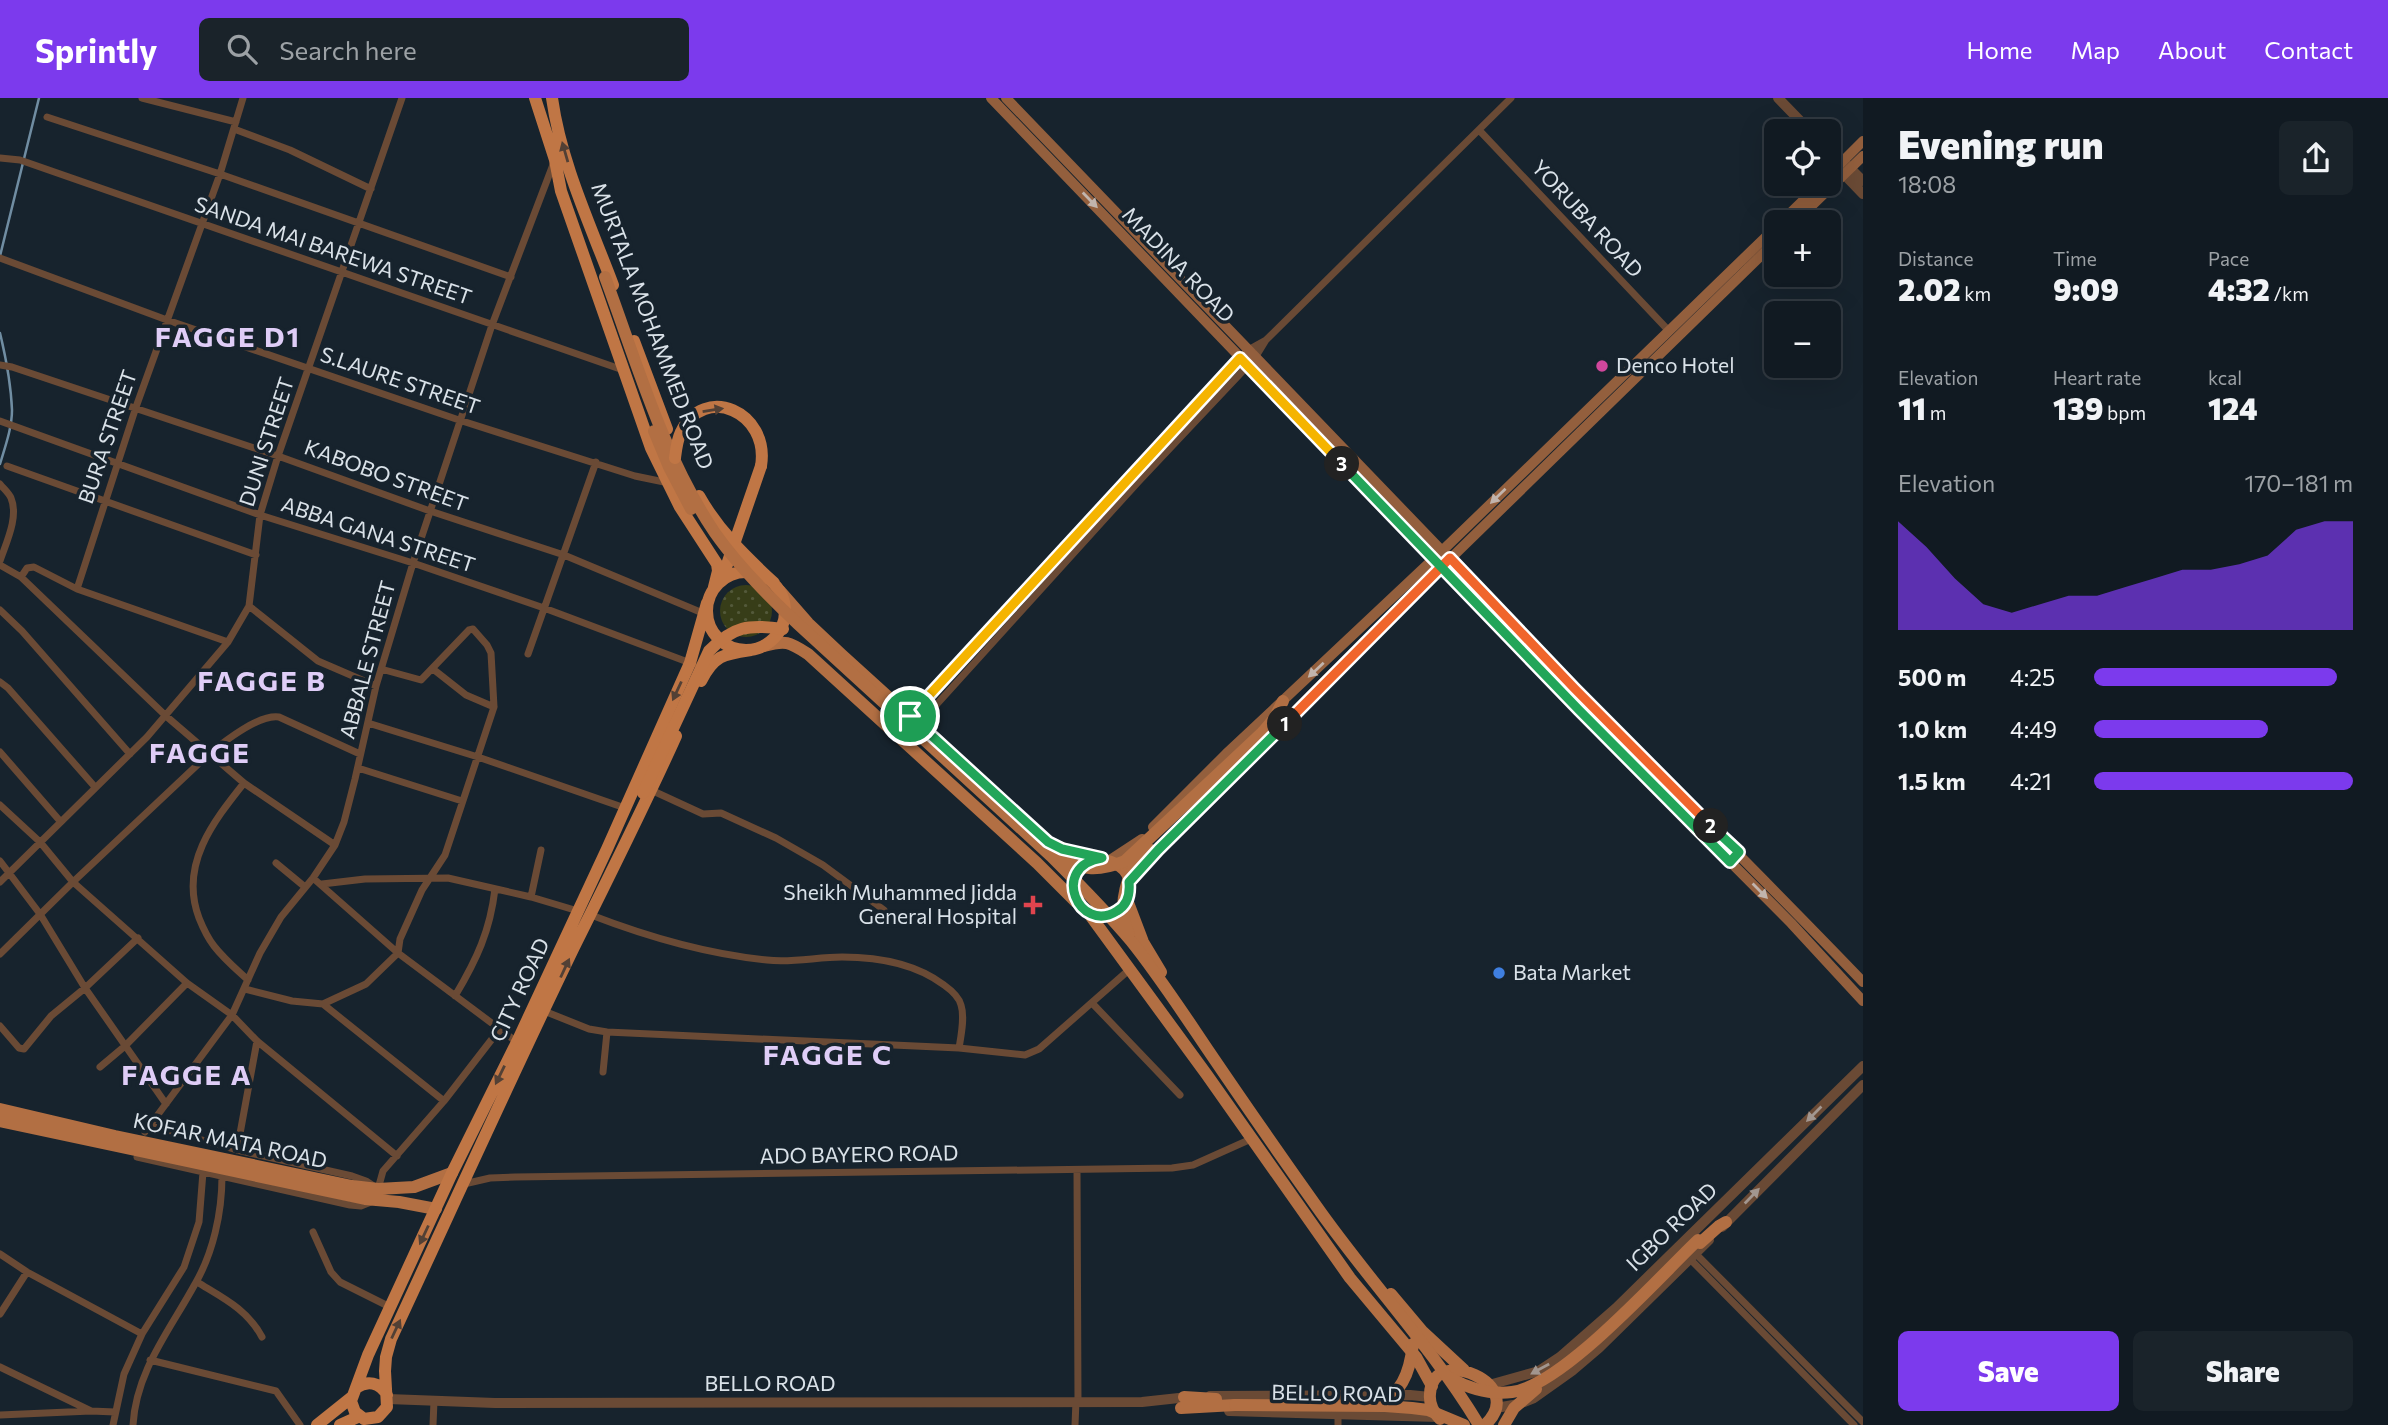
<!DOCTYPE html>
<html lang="en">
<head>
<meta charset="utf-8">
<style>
	body { margin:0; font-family:Commissioner,sans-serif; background:#1a232a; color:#f1f3f6; height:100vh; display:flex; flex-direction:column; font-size:26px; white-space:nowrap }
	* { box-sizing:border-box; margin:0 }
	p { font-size:23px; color:#9ca1a5 }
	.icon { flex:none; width:38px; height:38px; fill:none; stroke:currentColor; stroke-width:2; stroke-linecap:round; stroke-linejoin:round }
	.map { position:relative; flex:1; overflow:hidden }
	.details { display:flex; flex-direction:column; background:#111a22; width:525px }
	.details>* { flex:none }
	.buttons { position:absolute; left:1764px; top:21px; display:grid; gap:14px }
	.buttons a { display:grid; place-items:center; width:77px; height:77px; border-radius:10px; background:#111a22; box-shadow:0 7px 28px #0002,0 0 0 2px #303840; font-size:35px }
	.pin { position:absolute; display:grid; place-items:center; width:60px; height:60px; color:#fff; margin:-30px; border:4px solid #fff; border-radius:50%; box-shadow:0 2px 7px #0007 }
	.km { position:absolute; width:35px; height:35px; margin:-18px; border-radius:50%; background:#222; color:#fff; font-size:19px; line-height:35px; text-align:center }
	.round { display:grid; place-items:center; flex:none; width:74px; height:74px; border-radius:10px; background:#1a232a }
	.headline { display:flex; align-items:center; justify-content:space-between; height:119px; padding:0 35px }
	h1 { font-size:38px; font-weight:800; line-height:52px }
	.figures { display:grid; grid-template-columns:repeat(3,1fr); gap:10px; height:119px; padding:7px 35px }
	.figures div { display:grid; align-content:center }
	.figures b { font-size:30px; font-weight:800 }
	.figures small { font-size:19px; font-weight:400 }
	.figures p { font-size:19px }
	.chart { height:196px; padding:14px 35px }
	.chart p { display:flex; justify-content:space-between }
	.chart svg { width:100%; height:126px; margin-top:7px; fill:#7c3aed; opacity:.7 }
	.cta { display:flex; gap:14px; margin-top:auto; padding:14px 35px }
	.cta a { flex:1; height:80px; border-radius:10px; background:#7c3aed; color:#fff; font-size:28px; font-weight:800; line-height:80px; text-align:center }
	.cta a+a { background:#1a232a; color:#f1f3f6 }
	ul { padding:0 35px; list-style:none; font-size:23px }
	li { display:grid; grid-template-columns:112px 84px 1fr; align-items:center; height:52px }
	li i { height:18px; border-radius:9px; background:#7c3aed }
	header { display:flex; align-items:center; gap:42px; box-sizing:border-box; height:98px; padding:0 35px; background:#7c3aed; color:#fff }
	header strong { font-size:33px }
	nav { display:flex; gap:38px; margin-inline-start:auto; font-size:24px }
	.search { width:490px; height:63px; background:#1a232a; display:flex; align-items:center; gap:18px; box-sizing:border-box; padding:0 24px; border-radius:10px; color:#9ca1a5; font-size:26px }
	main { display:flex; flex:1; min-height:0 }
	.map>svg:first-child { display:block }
	.garden { fill:url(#garden-dots) }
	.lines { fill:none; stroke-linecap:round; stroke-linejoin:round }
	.stream { stroke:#708da2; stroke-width:2.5 }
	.minor { stroke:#6a4a35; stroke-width:7 }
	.tertiary { stroke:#6a4a35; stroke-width:10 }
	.secondary { stroke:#935f3d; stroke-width:10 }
	.primary { stroke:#b26f43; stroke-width:12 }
	.trunk { stroke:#c07645; stroke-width:12 }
	.primary-bridge { stroke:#b26f43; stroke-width:12 }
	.trunk-bridge { stroke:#c07645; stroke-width:12 }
	.oneway { fill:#524035 }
	.oneway2 { fill:#c1b4ad }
	.oneway3 { fill:#a2968f }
	.split-1-casing { stroke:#fff; stroke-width:14 }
	.split-2-casing { stroke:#fff; stroke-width:14 }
	.split-3-casing { stroke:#fff; stroke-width:14 }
	.split-4-casing { stroke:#fff; stroke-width:14 }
	.split-1 { stroke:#22a559; stroke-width:9 }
	.split-2 { stroke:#f0652b; stroke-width:9 }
	.split-3 { stroke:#22a559; stroke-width:9 }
	.split-4 { stroke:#f5b400; stroke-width:9 }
	.hotel-dot { fill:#d1479c; stroke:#17232d; stroke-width:2.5 }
	.health-dot { fill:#e0444e; stroke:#17232d; stroke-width:2.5 }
	.shop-dot { fill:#3f7fe0; stroke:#17232d; stroke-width:2.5 }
	.labels { text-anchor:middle; stroke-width:7; stroke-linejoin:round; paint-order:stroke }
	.street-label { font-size:21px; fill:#dae2e9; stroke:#17232d }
	.poi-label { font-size:21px; fill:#dae2e9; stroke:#17232d; text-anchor:start }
	.district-label { font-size:28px; font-weight:bold; letter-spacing:2px; fill:#dfcdf7; stroke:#17232d }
</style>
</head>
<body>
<header>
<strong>Sprintly</strong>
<div class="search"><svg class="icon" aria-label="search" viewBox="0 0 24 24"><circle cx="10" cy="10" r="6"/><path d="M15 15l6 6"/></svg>Search here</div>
<nav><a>Home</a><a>Map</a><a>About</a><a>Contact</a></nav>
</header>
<main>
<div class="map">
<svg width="1863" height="1327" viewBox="0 0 1863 1327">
	<defs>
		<pattern id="garden-dots" width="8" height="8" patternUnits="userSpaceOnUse" patternTransform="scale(1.75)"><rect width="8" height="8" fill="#373d18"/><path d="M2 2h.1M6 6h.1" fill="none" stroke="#53593a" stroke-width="1.8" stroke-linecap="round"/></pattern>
	</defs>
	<rect width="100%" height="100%" fill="#17232d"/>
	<path class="garden" d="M720 513a26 26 0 1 1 52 0a26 26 0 1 1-52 0Z"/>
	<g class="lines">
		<path class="stream" d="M 0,158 L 39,0
			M 0,235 C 6,260 11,287 12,312 C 12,330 5,349 0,366"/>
		<path class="minor" d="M 142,0 L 236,24
			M 47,19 L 220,76 L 511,179
			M 234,31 L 290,52 L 371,91
			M 1479,32 L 1669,233
			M 0,60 L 20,62 L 623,272
			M 0,160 L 167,222 L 459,322 L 635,378 L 669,385
			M 1266,242 L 1511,0
			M 0,267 L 12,269 L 278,358 L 430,413 L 564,457 L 705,516
			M 0,323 L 260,417 L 413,465 L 544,510 L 693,566
			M 7,368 L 256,457
			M 0,386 C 3,390 9,395 11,400 C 19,419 6,445 0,463
			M 0,467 L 21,479 L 166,618 L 244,685 L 335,747
			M 21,479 L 27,470 L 34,469 L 77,491 L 228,544
			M 77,491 L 136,309 L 220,76 L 243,0
			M 249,508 L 318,563 L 376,588
			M 0,512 L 22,533 L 130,656
			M 528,556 L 596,364
			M 433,571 L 466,597 L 494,609
			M 0,584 L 8,590 L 95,689
			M 910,618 L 1240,260 L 1248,252 L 1266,242 L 1255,260 L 1139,383 L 919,626
			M 368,625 L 478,659 L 625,710
			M 0,654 L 60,723
			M 358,670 L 462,703
			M 244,685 C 213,724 179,767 199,820 C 203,830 207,839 214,848 C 224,861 236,871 248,882
			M 651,692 L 703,716 L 721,715 L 776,740 L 823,767 L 884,812
			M 0,707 L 40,744 L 73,784 L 187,885 L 232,917 L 257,943 L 397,1058
			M 0,763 L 40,816 L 85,890 L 166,1006
			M 276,765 L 305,789
			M 313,780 L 398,855 L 517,944
			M 0,784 L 147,639 L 228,544 L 249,508 L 260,417 L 278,358 L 402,0
			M 322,786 L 365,781 L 448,780 L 531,799 L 578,813
			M 531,799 L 541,752
			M 591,817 C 648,839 706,856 767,862 C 792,865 817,859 842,859 C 877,859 916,866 944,887 C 951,892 959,899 961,907 C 965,919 961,938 959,950
			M 0,856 L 73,784 L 210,655 C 225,643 259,616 279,619 L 360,656
			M 245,891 L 292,903 L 323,906 L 366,886 L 398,855 L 400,841 L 422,792 L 445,757 L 494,609 L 491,555 L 487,547 L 473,531 L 469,532 L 421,582 L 381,571
			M 455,898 C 477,861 490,833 495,791
			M 1092,905 L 1180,997
			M 323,906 L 444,1003
			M 544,913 L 589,931 L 607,934 L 959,950 L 1025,957 L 1039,951 L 1130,871
			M 0,928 L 19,950 L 24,951 L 51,918 L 85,890 L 138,840
			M 100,969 L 125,948 L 187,885
			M 603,974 L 607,934
			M 150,1027 L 237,1052 L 352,1078 L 366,1083 L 378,1091 L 383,1073 L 444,1003 L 499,932
			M 145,1034 L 232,917 L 260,855 L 281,819 L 313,780 L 335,747 L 344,724 L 355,681 L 376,588 L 413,465 L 492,227 L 554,64
			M 237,1052 L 257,943
			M 137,1059 L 350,1107 L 361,1108 L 371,1104
			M 1077,1072 L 1078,1303
			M 464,1086 L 490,1080 L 515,1079 L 1172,1070 L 1193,1067 L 1251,1041
			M 313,1134 L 331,1174 L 340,1184 L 390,1209
			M 1695,1155 L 1863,1324
			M 0,1156 L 27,1174 L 142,1236
			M 1690,1161 L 1854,1327
			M 197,1184 C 223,1200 247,1211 262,1239
			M 0,1216 L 27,1174
			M 150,1262 L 276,1293 L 300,1327
			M 0,1269 L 91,1313
			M 0,1317 L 91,1313 L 115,1314
			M 113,1327 L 124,1276 L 142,1236 L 184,1169 L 199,1124 L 203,1074
			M 133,1327 C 136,1273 170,1232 195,1186 C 213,1155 222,1115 222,1078
			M 433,1327 L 434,1303
			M 1075,1327 L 1076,1303
			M 1338,1327 L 1338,1314"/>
		<path class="tertiary" d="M 1778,0 L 1810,33
			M 1833,58 L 1837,69 L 1863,96
			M 1846,66 L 1863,83
			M 1722,1129 L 1863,987
			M 1489,1287 L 1539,1273 L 1560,1259 L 1616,1210 L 1863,968
			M 1210,1298 L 1410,1297 L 1430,1299
			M 388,1301 L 495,1305 L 1142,1304 L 1188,1299
			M 1496,1310 L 1519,1306 L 1534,1300 L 1572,1273 L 1599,1250 L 1709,1142
			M 1229,1313 L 1438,1319"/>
		<path class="secondary" d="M 991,0 L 1579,612 L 1791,825 L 1863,903
			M 1006,0 L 1575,591 C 1671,689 1768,785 1863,884
			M 1829,77 L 1863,43
			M 1781,124 L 1820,86
			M 1795,124 L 1863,58
			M 1153,729 L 1226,656 L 1443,452 L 1776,129
			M 1110,762 L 1142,741
			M 1131,782 L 1323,585 L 1776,143"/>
		<path class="primary" d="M 780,493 L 808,525 L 841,556 L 1048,744 C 1060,750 1071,753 1083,757 C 1105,762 1136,764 1129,796 C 1127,805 1121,812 1112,815 C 1074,831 1052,768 1102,760
			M 764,548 C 786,542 789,544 808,556 L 1037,765 L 1076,804
			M 1272,632 L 1279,625 L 1296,615
			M 1263,634 L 1274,621 L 1283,603
			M 1127,802 L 1143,844 L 1161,874
			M 1090,817 L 1207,977 L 1350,1180 L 1416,1259 L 1432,1288
			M 0,1011 L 115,1038 L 352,1088 L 378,1091 L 414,1089 L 452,1075
			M 0,1023 L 365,1101 L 399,1104 L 436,1111
			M 1700,1145 L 1719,1128 L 1726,1124
			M 1391,1196 L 1423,1234 L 1464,1272
			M 1184,1299 L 1216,1301
			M 1181,1310 L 1235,1307
			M 1440,1321 C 1434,1315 1429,1306 1430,1296 C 1431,1246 1530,1285 1485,1327"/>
		<path class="trunk" d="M 535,0 L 555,62 L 561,93 L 651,350 L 680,409 L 717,466 L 718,473 L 714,489
			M 552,0 C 561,65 590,126 613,187
			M 634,243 L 667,331
			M 699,398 C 718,432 745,458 774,485
			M707 513a39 39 0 1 1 78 0a39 39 0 1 1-78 0Z
			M 722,481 L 761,368
			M 701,583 C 714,557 724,556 751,552
			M 676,638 C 644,709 609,779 574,849 C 511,979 452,1110 391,1241 L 386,1259 L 385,1273 L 387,1309 L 378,1319 L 364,1321 L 355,1314 L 351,1303 L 368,1257 L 452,1075 L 517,944 L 607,751 L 690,565 L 707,505
			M 356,1290 C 367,1282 380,1284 387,1297
			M 317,1327 L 352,1299
			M 340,1327 L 360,1318"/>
		<path class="primary-bridge" d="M 605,179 C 637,265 663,358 715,435 C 739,469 768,498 798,526 L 1051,758 C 1079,786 1106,813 1131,843 C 1159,878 1183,915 1208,952 C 1244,1005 1280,1057 1317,1109 C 1369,1183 1432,1249 1479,1327
			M 654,333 L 669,369 L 691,411
			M 1058,761 C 1084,772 1098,774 1125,763 L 1263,634
			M 1129,837 C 1116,807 1126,773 1149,751
			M 1450,1280 C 1468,1290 1490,1297 1512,1294 C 1563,1287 1657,1181 1698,1142
			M 1370,1303 C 1402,1302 1410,1273 1413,1246
			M 1235,1307 L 1385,1308 L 1412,1310 L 1428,1312 L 1464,1327
			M 1504,1327 L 1514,1310 L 1536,1291"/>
		<path class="trunk-bridge" d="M 675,360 C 676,352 677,342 681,334 C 704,285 770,314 761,368
			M 643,695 L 709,553 C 733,528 749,526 783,531"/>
	</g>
	<defs><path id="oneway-solid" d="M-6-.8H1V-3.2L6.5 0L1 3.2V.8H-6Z" transform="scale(1.75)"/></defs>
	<g class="oneway">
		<use href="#oneway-solid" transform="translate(565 54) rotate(-106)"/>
		<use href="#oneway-solid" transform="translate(713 312) rotate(-9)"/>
		<use href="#oneway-solid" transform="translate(677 593) rotate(115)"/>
		<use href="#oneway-solid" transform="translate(565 870) rotate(-65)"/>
		<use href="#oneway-solid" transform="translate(500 977) rotate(116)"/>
		<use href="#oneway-solid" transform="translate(424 1137) rotate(115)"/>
		<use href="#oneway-solid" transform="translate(396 1231) rotate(-65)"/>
	</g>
	<g class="oneway2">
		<use href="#oneway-solid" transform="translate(1090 102) rotate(46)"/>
		<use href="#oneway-solid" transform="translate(1498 398) rotate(136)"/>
		<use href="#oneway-solid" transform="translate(1316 572) rotate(137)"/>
		<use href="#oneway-solid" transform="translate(1760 793) rotate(45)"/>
	</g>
	<g class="oneway3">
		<use href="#oneway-solid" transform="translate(1814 1016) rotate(135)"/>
		<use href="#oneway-solid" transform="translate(1752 1098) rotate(-46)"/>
		<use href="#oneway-solid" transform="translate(1540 1271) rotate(151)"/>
	</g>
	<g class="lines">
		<g class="split-1-casing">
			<path id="split-1" d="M 910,618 L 1048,744 L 1062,751 L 1102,760 C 1049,768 1079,837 1117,813 C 1128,807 1130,795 1129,784 L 1158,752 L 1285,626"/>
		</g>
		<g class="split-2-casing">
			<path id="split-2" d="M 1285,626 L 1450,460 L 1575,591 L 1711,728"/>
		</g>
		<g class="split-3-casing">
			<path id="split-3" d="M 1342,366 L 1579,612 L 1730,764 L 1739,754 L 1711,728"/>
		</g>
		<g class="split-4-casing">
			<path id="split-4" d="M 910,618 L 1240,260 L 1342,366"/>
		</g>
		<use href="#split-1" class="split-1"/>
		<use href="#split-2" class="split-2"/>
		<use href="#split-3" class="split-3"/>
		<use href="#split-4" class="split-4"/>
	</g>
	<circle class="hotel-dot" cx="1602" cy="268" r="7"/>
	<path class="health-dot" d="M1029.5 796.5h7v7h7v7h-7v7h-7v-7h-7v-7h7z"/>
	<circle class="shop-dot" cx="1499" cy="875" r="7"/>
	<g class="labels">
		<g class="street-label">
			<text transform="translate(1587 121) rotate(47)" y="7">YORUBA ROAD</text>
			<text transform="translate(333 153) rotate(19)" y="7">SANDA MAI BAREWA STREET</text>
			<text transform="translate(1178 167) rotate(46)" y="7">MADINA ROAD</text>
			<text transform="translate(652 228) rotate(69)" y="7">MURTALA MOHAMMED ROAD</text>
			<text transform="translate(400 283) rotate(19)" y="7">S.LAURE STREET</text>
			<text transform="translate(108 339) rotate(-71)" y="7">BURA STREET</text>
			<text transform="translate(267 344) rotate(-72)" y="7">DUNI STREET</text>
			<text transform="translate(386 378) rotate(20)" y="7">KABOBO STREET</text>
			<text transform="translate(378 437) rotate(18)" y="7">ABBA GANA STREET</text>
			<text transform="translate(368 562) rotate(-75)" y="7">ABBALE STREET</text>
			<text transform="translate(520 892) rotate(-65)" y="7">CITY ROAD</text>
			<text transform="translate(230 1043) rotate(12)" y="7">KOFAR MATA ROAD</text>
			<text transform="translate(859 1057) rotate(-1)" y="7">ADO BAYERO ROAD</text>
			<text transform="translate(1672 1129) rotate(-44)" y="7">IGBO ROAD</text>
			<text x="770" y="1293">BELLO ROAD</text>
			<text transform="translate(1337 1296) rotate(1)" y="7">BELLO ROAD</text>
		</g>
		<g class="poi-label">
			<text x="1616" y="275">Denco Hotel</text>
			<text x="1017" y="802" text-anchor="end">Sheikh Muhammed Jidda<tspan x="1017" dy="24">General Hospital</tspan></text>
			<text x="1513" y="882">Bata Market</text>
		</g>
		<g class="district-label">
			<text x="228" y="249">FAGGE D1</text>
			<text x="262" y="593">FAGGE B</text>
			<text x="200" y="665">FAGGE</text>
			<text x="828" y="967">FAGGE C</text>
			<text x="187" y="987">FAGGE A</text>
		</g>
	</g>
</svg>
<div class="buttons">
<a><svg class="icon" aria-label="locate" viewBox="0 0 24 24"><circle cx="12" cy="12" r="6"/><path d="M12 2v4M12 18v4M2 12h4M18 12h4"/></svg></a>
<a>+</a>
<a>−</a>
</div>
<div class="pin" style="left:910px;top:618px;background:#1e9e55"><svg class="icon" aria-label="arrive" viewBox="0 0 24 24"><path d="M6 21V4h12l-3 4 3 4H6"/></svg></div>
<b class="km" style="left:1285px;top:626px">1</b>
<b class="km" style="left:1711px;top:728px">2</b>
<b class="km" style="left:1342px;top:366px">3</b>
</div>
<section class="details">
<div class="headline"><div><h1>Evening run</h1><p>18:08</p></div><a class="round"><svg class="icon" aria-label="share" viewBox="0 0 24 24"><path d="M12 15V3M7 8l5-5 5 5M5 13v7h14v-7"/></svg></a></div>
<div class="figures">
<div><p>Distance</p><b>2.02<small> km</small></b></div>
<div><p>Time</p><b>9:09</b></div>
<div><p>Pace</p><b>4:32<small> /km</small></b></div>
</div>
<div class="figures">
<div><p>Elevation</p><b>11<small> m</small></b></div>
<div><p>Heart rate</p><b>139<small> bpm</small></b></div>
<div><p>kcal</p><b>124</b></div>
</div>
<div class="chart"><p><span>Elevation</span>170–181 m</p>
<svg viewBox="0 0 160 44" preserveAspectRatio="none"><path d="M0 44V6L10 15L20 26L30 35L40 38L50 35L60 32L70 32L80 29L90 26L100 23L110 23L120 21L130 18L140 9L150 6L160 6V44z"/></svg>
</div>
<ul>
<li><b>500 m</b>4:25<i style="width:94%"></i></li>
<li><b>1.0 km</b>4:49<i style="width:67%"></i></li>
<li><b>1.5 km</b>4:21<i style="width:100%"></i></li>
</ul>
<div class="cta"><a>Save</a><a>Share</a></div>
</section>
</main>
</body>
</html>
